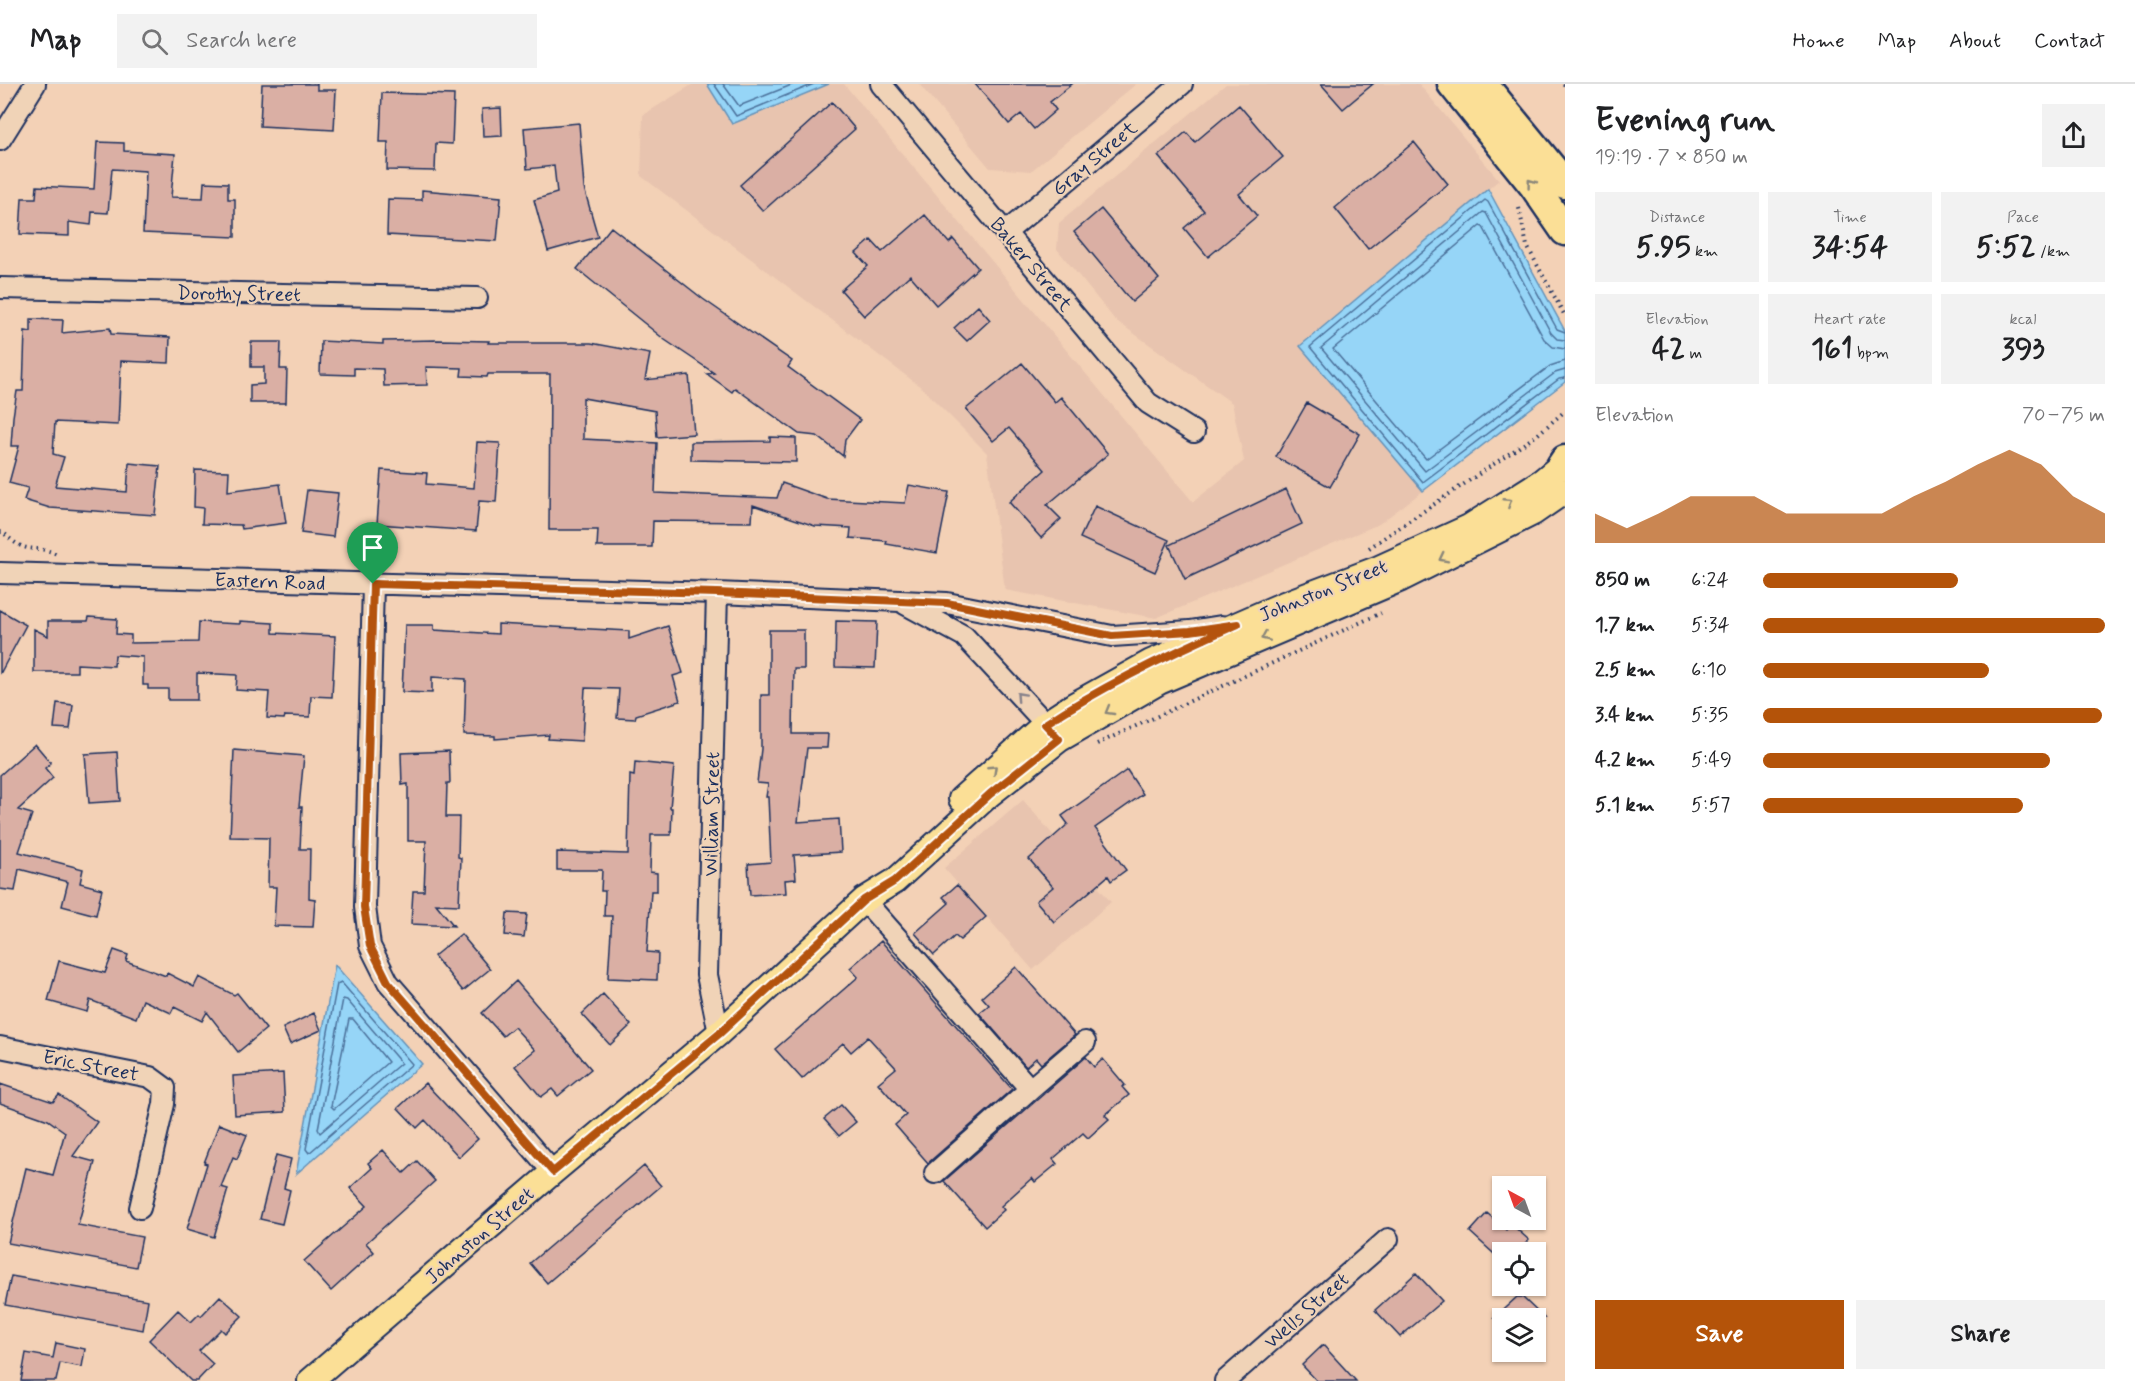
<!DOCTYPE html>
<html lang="en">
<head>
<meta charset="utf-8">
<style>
	body { margin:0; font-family:Mynerve,sans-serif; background:#f2f2f2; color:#202124; height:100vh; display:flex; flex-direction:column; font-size:22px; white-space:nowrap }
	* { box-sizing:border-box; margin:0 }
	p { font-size:20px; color:#757577 }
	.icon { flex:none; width:33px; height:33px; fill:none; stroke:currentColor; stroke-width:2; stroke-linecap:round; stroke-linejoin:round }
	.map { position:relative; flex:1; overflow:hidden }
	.drawer { display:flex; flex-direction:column; background:#fff; width:570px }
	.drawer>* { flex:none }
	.needle { width:39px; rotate:319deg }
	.fabs { position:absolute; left:1492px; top:1092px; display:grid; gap:12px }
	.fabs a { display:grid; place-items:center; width:54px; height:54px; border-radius:0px; background:#fff; box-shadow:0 2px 4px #0004; font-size:30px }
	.pin { position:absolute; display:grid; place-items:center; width:51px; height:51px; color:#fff; margin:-62px -26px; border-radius:50% 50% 50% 0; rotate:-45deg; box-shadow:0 0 6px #0007 }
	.pin .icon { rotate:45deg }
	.round { display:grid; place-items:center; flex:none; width:63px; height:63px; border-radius:0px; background:#f2f2f2 }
	.headline { display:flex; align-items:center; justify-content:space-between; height:102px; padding:0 30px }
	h1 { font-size:33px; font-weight:700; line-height:45px }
	.stats { display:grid; grid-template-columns:repeat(3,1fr); gap:9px; height:102px; padding:6px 30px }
	.stats div { display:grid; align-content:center; border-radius:0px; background:#f2f2f2; text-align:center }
	.stats b { font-size:30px; font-weight:700 }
	.stats small { font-size:16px; font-weight:400 }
	.stats p { font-size:16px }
	.chart { height:168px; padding:12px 30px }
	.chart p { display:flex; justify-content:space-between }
	.chart svg { width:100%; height:108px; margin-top:6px; fill:#b45309; opacity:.7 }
	.button { display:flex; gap:12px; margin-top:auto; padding:12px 30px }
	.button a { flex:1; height:69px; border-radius:0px; background:#b45309; color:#fff; font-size:24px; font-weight:700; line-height:69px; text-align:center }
	.button a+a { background:#f2f2f2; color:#202124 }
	ul { padding:0 30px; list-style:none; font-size:20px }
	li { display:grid; grid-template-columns:96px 72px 1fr; align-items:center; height:45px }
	li i { height:15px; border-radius:8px; background:#b45309 }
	header { display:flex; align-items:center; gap:36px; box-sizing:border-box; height:84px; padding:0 30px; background:#fff; border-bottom:2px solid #e0e0e0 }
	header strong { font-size:28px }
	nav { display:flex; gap:33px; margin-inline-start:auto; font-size:21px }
	.search { width:420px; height:54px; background:#f2f2f2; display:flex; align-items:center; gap:15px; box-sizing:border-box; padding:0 21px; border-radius:0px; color:#757577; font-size:22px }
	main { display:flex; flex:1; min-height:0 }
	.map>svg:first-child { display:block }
	.built { fill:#e8c4af }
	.water { fill:#96d5f7; stroke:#6593ba; stroke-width:1.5 }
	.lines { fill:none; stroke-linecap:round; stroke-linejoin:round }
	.shore { stroke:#4c719b; stroke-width:1.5 }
	.building { fill:#daafa4; stroke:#1b2f5e; stroke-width:1.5 }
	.minor-casing { stroke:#1b2f5e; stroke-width:24 }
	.major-casing { stroke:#1b2f5e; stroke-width:28 }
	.highway-casing { stroke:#1b2f5e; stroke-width:33 }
	.path { stroke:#1b2f5e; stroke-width:4; stroke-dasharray:1.5 4.5; stroke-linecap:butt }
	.minor { stroke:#f0d3b7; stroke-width:20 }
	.major { stroke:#fbdf96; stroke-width:24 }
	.highway { stroke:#fbdf96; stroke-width:28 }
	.oneway { stroke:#8b877a }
	.oneway2 { stroke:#86818a }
	.route-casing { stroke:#fff; stroke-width:12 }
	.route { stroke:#b45309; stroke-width:8 }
	.labels { text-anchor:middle; stroke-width:4.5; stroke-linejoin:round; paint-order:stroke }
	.street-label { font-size:20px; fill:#1b2f5e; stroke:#f0d3b7 }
</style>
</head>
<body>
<header>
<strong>Map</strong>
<div class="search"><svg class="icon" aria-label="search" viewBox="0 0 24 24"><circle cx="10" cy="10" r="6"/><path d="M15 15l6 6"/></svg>Search here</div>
<nav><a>Home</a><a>Map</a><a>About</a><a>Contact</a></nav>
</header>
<main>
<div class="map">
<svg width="1565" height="1297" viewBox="0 0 1565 1297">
	<rect width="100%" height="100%" fill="#f3d1b6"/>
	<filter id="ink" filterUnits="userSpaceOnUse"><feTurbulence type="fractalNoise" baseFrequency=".0167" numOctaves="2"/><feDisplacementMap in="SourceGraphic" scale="12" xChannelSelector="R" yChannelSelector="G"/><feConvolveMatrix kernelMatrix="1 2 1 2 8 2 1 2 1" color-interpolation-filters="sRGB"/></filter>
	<g filter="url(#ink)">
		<path class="built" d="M 693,0 L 707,0 L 733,40 L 829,0 L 844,0 L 1193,418 L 1244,377 L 1232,319 L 1115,236 L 1057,165 L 1059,139 L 1226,0 L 1419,0 L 1499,96 L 1300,262 L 1423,407 L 1379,440 L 1156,534 L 1005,506 L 987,369 L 921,303 L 641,92 L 643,31 Z
			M 919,0 L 1136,0 L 1031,87 L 990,84 Z
			M 1023,716 L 1111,818 L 1033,886 L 944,784 Z"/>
		<path class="water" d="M 707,0 L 829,0 L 732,40 Z
			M 1488,105 L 1565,247 L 1565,298 L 1423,407 L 1300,262 Z
			M 335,881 L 422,980 L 296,1090 Z"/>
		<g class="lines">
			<path class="shore" d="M 714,0 L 736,32 L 814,0
				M 723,0 L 739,22 L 794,0
				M 1565,248 L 1557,245 L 1488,118 L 1485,116 L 1310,263 L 1423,398 L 1559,295 L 1565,294
				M 1565,256 L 1557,255 L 1551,249 L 1486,129 L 1483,128 L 1321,264 L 1425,387 L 1555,289 L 1565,286
				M 1565,265 L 1553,263 L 1544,255 L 1483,143 L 1480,142 L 1333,265 L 1426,375 L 1550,282 L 1565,277
				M 341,898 L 412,980 L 309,1069 L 306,1065 L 337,900 Z
				M 343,915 L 347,916 L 401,979 L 320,1049 L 318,1045 Z
				M 349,935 L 353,935 L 388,978 L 334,1025 L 331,1022 Z"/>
		</g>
		<path class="building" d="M 262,0 L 317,0 L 317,6 L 336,6 L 334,46 L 260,42 Z
			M 975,0 L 1072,0 L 1050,18 L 1056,26 L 1034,45 L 1021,30 L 1009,40 Z
			M 1321,0 L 1373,0 L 1343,25 Z
			M 382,9 L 454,11 L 452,60 L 436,59 L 435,87 L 387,86 L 388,58 L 380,58 Z
			M 832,18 L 855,45 L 763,127 L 740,101 Z
			M 1239,21 L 1283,73 L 1239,110 L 1257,132 L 1208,173 L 1184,144 L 1204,127 L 1158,72 L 1186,48 L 1195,58 Z
			M 501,24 L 502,52 L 483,53 L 482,25 Z
			M 579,39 L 584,104 L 598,153 L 548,167 L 534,116 L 557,109 L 554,82 L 527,85 L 524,44 Z
			M 97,58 L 124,59 L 124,67 L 175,70 L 171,113 L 203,114 L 204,98 L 228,99 L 228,115 L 235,115 L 235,153 L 143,149 L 146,87 L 112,85 L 108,129 L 92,128 L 91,141 L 69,138 L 69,152 L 20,150 L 22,114 L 36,114 L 37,102 L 94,105 Z
			M 1414,58 L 1448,100 L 1368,165 L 1335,124 Z
			M 422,106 L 501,113 L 497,157 L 387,151 L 388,115 L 422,116 Z
			M 1101,125 L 1159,195 L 1132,218 L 1074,148 Z
			M 925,131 L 949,159 L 953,155 L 978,184 L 936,221 L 910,191 L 864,232 L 841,206 L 868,182 L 856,169 L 871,156 L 882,168 Z
			M 611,143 L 703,215 L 792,277 L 788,283 L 860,336 L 845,356 L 843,372 L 817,352 L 799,350 L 735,304 L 732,308 L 707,290 L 714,289 L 665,256 L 577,185 Z
			M 978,222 L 990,236 L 967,257 L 954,244 Z
			M 31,235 L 63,236 L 62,249 L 110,244 L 111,250 L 170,253 L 169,279 L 121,277 L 118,341 L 55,338 L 53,370 L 64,373 L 55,402 L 127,408 L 129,379 L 160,382 L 155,431 L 50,424 L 24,416 L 28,404 L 9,399 L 19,362 L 11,362 L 13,333 L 17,307 L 23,307 L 25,247 L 31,248 Z
			M 438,256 L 489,257 L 488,259 L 591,259 L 650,270 L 645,296 L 689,291 L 694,350 L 657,353 L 655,327 L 583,314 L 583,355 L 657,359 L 655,409 L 777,414 L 782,399 L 827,415 L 905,419 L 909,401 L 949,408 L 937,469 L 886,460 L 887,457 L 850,454 L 851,444 L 815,442 L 753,421 L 752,438 L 653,437 L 652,463 L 597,463 L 598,446 L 549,446 L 550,290 L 488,290 L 487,293 L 461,292 L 462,284 L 426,283 L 427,301 L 384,302 L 383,285 L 354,284 L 354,291 L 320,290 L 321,257 L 383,260 L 383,257 Z
			M 251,258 L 281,258 L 280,285 L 287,285 L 286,319 L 250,319 L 250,301 L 264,300 L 264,283 L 251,283 Z
			M 1022,279 L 1055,318 L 1061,313 L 1108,370 L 1047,421 L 1061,435 L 1041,454 L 1009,418 L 1045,386 L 1009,344 L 993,357 L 966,325 Z
			M 1307,319 L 1360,350 L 1330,403 L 1276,373 Z
			M 770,353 L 796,354 L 796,378 L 691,376 L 691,358 L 770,357 Z
			M 477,358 L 500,359 L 496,418 L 479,417 L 476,447 L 377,440 L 381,386 L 427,389 L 426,400 L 474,404 Z
			M 195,386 L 229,387 L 228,407 L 280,400 L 286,439 L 242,445 L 241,441 L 202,440 L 203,424 L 194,423 Z
			M 1286,405 L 1302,440 L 1185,495 L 1169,461 Z
			M 307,406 L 338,409 L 333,453 L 301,449 Z
			M 1095,422 L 1169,456 L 1155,488 L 1080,454 Z
			M 0,526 L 26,541 L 0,590 Z
			M 89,533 L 117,535 L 116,550 L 131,551 L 131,559 L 198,558 L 199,538 L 240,540 L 240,537 L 273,539 L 273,549 L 335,552 L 332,613 L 311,612 L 310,633 L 285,632 L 284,635 L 267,634 L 269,608 L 236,606 L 237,591 L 197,589 L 197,616 L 168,616 L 168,605 L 148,605 L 148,601 L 143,601 L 143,573 L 115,571 L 114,582 L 77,580 L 77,588 L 34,588 L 34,545 L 48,552 L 48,537 L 88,537 Z
			M 836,537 L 877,538 L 875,584 L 835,583 Z
			M 498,540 L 629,547 L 629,555 L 668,542 L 683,589 L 673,592 L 680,617 L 636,631 L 635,635 L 617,634 L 619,605 L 585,604 L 582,657 L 548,655 L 549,651 L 495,655 L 495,652 L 464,651 L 466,595 L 432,593 L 432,609 L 402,608 L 405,541 L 434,541 L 434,546 L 498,550 Z
			M 769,546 L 804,546 L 804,585 L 794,585 L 793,650 L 828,650 L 827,664 L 807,664 L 798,738 L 839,735 L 841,768 L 794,771 L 796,795 L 785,796 L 786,809 L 750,811 L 748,780 L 771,778 L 768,713 L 766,713 L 768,700 L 757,699 L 761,665 L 761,611 L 769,611 Z
			M 57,619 L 73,621 L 70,645 L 54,644 Z
			M 35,660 L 51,679 L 45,684 L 53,694 L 18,726 L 32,730 L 19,768 L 83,785 L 80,799 L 102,805 L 96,831 L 62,822 L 68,798 L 19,785 L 15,807 L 0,805 L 0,691 Z
			M 234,666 L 304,672 L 299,723 L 302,723 L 300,765 L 310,765 L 309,814 L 315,815 L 313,843 L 274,842 L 276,803 L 268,803 L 269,754 L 230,753 Z
			M 449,667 L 450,699 L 447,699 L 446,733 L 459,733 L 458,773 L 461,774 L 459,821 L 436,820 L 454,842 L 411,840 L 413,807 L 424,807 L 426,757 L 408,757 L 408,700 L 402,701 L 401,669 Z
			M 117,668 L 120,717 L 89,719 L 85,670 Z
			M 635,678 L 674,682 L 670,724 L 672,724 L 671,751 L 651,751 L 650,788 L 657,789 L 657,807 L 651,807 L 647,868 L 658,869 L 657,896 L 608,894 L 612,832 L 604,832 L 605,807 L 601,807 L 602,786 L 557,786 L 557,768 L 628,770 L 630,691 L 634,692 Z
			M 1127,686 L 1143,710 L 1095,744 L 1126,786 L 1111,797 L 1108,792 L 1054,838 L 1036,817 L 1053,803 L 1029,775 L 1068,740 L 1062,732 Z
			M 957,801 L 986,833 L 960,856 L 955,852 L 934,871 L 915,849 L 949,819 L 943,813 Z
			M 507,829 L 527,830 L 524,853 L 505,851 Z
			M 461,850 L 490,885 L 463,907 L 434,872 Z
			M 881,857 L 1012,1005 L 928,1079 L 895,1041 L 906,1031 L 878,999 L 896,984 L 868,953 L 851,968 L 843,959 L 802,995 L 775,965 L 858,893 L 850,884 Z
			M 114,866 L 128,871 L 126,877 L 166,892 L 167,889 L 194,903 L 199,893 L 234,911 L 237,909 L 266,945 L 238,968 L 207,928 L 202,937 L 174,923 L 171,929 L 143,916 L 136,934 L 90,916 L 87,928 L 48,917 L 59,877 L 105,889 Z
			M 1016,883 L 1075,951 L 1041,980 L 1036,974 L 1026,983 L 979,929 L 989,921 L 982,913 Z
			M 516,897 L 591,985 L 558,1012 L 552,1005 L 541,1013 L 515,982 L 535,966 L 514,943 L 503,952 L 482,929 Z
			M 603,910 L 631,941 L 610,961 L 582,930 Z
			M 314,929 L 321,946 L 290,960 L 283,944 Z
			M 1086,973 L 1094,983 L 1103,975 L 1125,1001 L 1122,1003 L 1129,1011 L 1105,1031 L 1109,1035 L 1088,1054 L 1083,1049 L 1053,1075 L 1057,1080 L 1035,1098 L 1032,1094 L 1001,1122 L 1004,1126 L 985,1143 L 944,1097 Z
			M 283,989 L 285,1028 L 235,1031 L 233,992 Z
			M 425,999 L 478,1055 L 459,1073 L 425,1036 L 417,1044 L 398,1024 Z
			M 0,1000 L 53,1018 L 59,1011 L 97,1038 L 73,1072 L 95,1078 L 78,1141 L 142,1153 L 136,1183 L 8,1159 L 26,1084 L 53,1091 L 65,1048 L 48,1036 L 0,1019 Z
			M 841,1021 L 856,1038 L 839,1052 L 824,1035 Z
			M 219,1040 L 247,1051 L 237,1075 L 233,1073 L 221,1103 L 228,1105 L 214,1153 L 187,1145 L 207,1080 L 204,1079 Z
			M 383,1066 L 404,1089 L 417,1077 L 435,1097 L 366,1159 L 374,1168 L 331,1207 L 304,1177 L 367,1122 L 350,1104 L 372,1084 L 368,1079 Z
			M 276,1071 L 291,1075 L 284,1104 L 290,1106 L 282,1140 L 260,1135 Z
			M 644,1082 L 661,1102 L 547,1199 L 530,1179 Z
			M 1487,1129 L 1506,1146 L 1511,1140 L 1529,1156 L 1518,1168 L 1503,1168 L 1503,1178 L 1470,1148 Z
			M 1416,1189 L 1442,1217 L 1400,1253 L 1375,1226 Z
			M 11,1192 L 148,1216 L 143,1246 L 5,1221 Z
			M 220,1212 L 242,1232 L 225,1249 L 221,1245 L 199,1267 L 213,1280 L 197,1297 L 191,1297 L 149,1256 L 178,1226 L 191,1238 L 199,1230 L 201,1232 Z
			M 1517,1213 L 1522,1213 L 1544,1234 L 1494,1234 Z
			M 56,1259 L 85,1265 L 82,1283 L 60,1279 L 56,1297 L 21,1297 L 26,1269 L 53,1274 Z
			M 1323,1261 L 1356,1297 L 1317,1297 L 1302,1281 Z"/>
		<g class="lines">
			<g class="minor-casing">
				<path id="minor" d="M 881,0 L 1148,319 L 1194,348
					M 0,56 L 35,0
					M 1005,149 L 1182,0
					M 0,204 L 477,214
					M 0,489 L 717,509 L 900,517 L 947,519 L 1112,552 L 1190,547 L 1221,542
					M 373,500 L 365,823 L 370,862 L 388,898 L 553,1088
					M 717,509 L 707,891 L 719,949
					M 905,520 L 964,552 L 1056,651
					M 864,816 L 1030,1005 L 1085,958
					M 0,963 L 150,993 L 165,1004 L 164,1020 L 140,1124
					M 935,1089 L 1030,1005
					M 1225,1297 L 1388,1155"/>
			</g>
			<g class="major-casing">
				<path id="major" d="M 961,715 L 1045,640 L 1074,621 L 1151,578 L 1284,520 L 1379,484 L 1469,443 L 1542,397 L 1565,378
					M 310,1297 L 553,1088 L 719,949 L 864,816 L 895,797 L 990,710 L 1060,655 L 1159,598 L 1401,495 L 1533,429 L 1565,407"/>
			</g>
			<g class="highway-casing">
				<path id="highway" d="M 1452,0 L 1534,102 L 1565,147
					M 1483,0 L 1565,100
					M 1561,382 L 1565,376"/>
			</g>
			<path class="path" d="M 1564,0 L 1565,2
				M 1519,124 L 1527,162 L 1565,232
				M 0,448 L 3,448 C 27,473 32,459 57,470
				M 1369,464 L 1537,351 L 1565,327
				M 1097,660 L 1381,529"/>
			<use href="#minor" class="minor"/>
			<use href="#major" class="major"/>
			<use href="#highway" class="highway"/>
		</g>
		<defs><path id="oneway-chevron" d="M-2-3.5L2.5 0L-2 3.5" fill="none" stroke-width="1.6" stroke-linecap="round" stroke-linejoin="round" transform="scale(1.5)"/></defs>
		<g class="oneway">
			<use href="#oneway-chevron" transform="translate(1531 99) rotate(-127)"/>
			<use href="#oneway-chevron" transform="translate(1508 418) rotate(-33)"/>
			<use href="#oneway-chevron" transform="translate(1443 474) rotate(153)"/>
			<use href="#oneway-chevron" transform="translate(1265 553) rotate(157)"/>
			<use href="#oneway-chevron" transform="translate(1109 627) rotate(150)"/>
			<use href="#oneway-chevron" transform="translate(993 685) rotate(-43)"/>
		</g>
		<use class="oneway2" href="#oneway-chevron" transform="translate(1020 612) rotate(-133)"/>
	</g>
	<g class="lines" filter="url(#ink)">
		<g class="route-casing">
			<path id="route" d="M 373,500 L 717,509 L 947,519 L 1112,552 L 1190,547 L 1238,540 C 1171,569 1106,600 1045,640 L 1059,655 L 990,710 L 895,797 L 864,816 L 719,950 L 553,1088 L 388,898 L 370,862 L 364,823 Z"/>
		</g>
		<use href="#route" class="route"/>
	</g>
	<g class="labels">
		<g class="street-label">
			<text transform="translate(1094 74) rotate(-40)" y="7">Gray Street</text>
			<text transform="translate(1032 180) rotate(50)" y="7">Baker Street</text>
			<text transform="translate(239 209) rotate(1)" y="7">Dorothy Street</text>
			<text transform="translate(270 497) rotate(2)" y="7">Eastern Road</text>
			<text transform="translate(1323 506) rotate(-22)" y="7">Johnston Street</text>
			<text transform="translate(711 730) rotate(-89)" y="7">William Street</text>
			<text transform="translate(91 981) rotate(11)" y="7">Eric Street</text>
			<text transform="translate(479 1151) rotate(-41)" y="7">Johnston Street</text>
			<text transform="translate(1306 1226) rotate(-41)" y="7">Wells Street</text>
		</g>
	</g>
</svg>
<div class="fabs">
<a><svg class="needle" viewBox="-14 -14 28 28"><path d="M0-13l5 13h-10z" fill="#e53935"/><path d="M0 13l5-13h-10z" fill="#757577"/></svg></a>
<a><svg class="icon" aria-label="locate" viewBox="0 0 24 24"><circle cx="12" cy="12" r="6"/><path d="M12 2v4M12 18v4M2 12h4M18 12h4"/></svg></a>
<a><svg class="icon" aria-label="layers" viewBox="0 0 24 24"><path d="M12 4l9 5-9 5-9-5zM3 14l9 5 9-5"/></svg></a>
</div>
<div class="pin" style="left:373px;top:500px;background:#1e9e55"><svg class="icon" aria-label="arrive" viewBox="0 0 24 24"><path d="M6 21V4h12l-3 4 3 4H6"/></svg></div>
</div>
<section class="drawer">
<div class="headline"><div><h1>Evening run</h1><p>19:19 · 7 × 850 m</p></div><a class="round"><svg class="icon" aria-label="share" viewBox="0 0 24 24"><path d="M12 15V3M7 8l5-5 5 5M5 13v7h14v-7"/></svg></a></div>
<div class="stats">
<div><p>Distance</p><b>5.95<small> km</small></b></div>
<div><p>Time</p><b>34:54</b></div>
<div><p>Pace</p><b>5:52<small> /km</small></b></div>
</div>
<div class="stats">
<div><p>Elevation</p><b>42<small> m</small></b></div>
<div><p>Heart rate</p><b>161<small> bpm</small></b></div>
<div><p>kcal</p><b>393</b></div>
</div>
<div class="chart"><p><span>Elevation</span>70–75 m</p>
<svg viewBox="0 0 160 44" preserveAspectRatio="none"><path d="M0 44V32L10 38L20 32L30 25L40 25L50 25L60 32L70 32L80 32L90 32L100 25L110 19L120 12L130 6L140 12L150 25L160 32V44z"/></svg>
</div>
<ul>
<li><b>850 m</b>6:24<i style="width:57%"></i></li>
<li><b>1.7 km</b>5:34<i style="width:100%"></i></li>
<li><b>2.5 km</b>6:10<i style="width:66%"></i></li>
<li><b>3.4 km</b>5:35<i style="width:99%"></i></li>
<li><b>4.2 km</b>5:49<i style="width:84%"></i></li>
<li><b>5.1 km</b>5:57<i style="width:76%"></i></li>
</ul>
<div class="button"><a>Save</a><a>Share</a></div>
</section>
</main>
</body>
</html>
